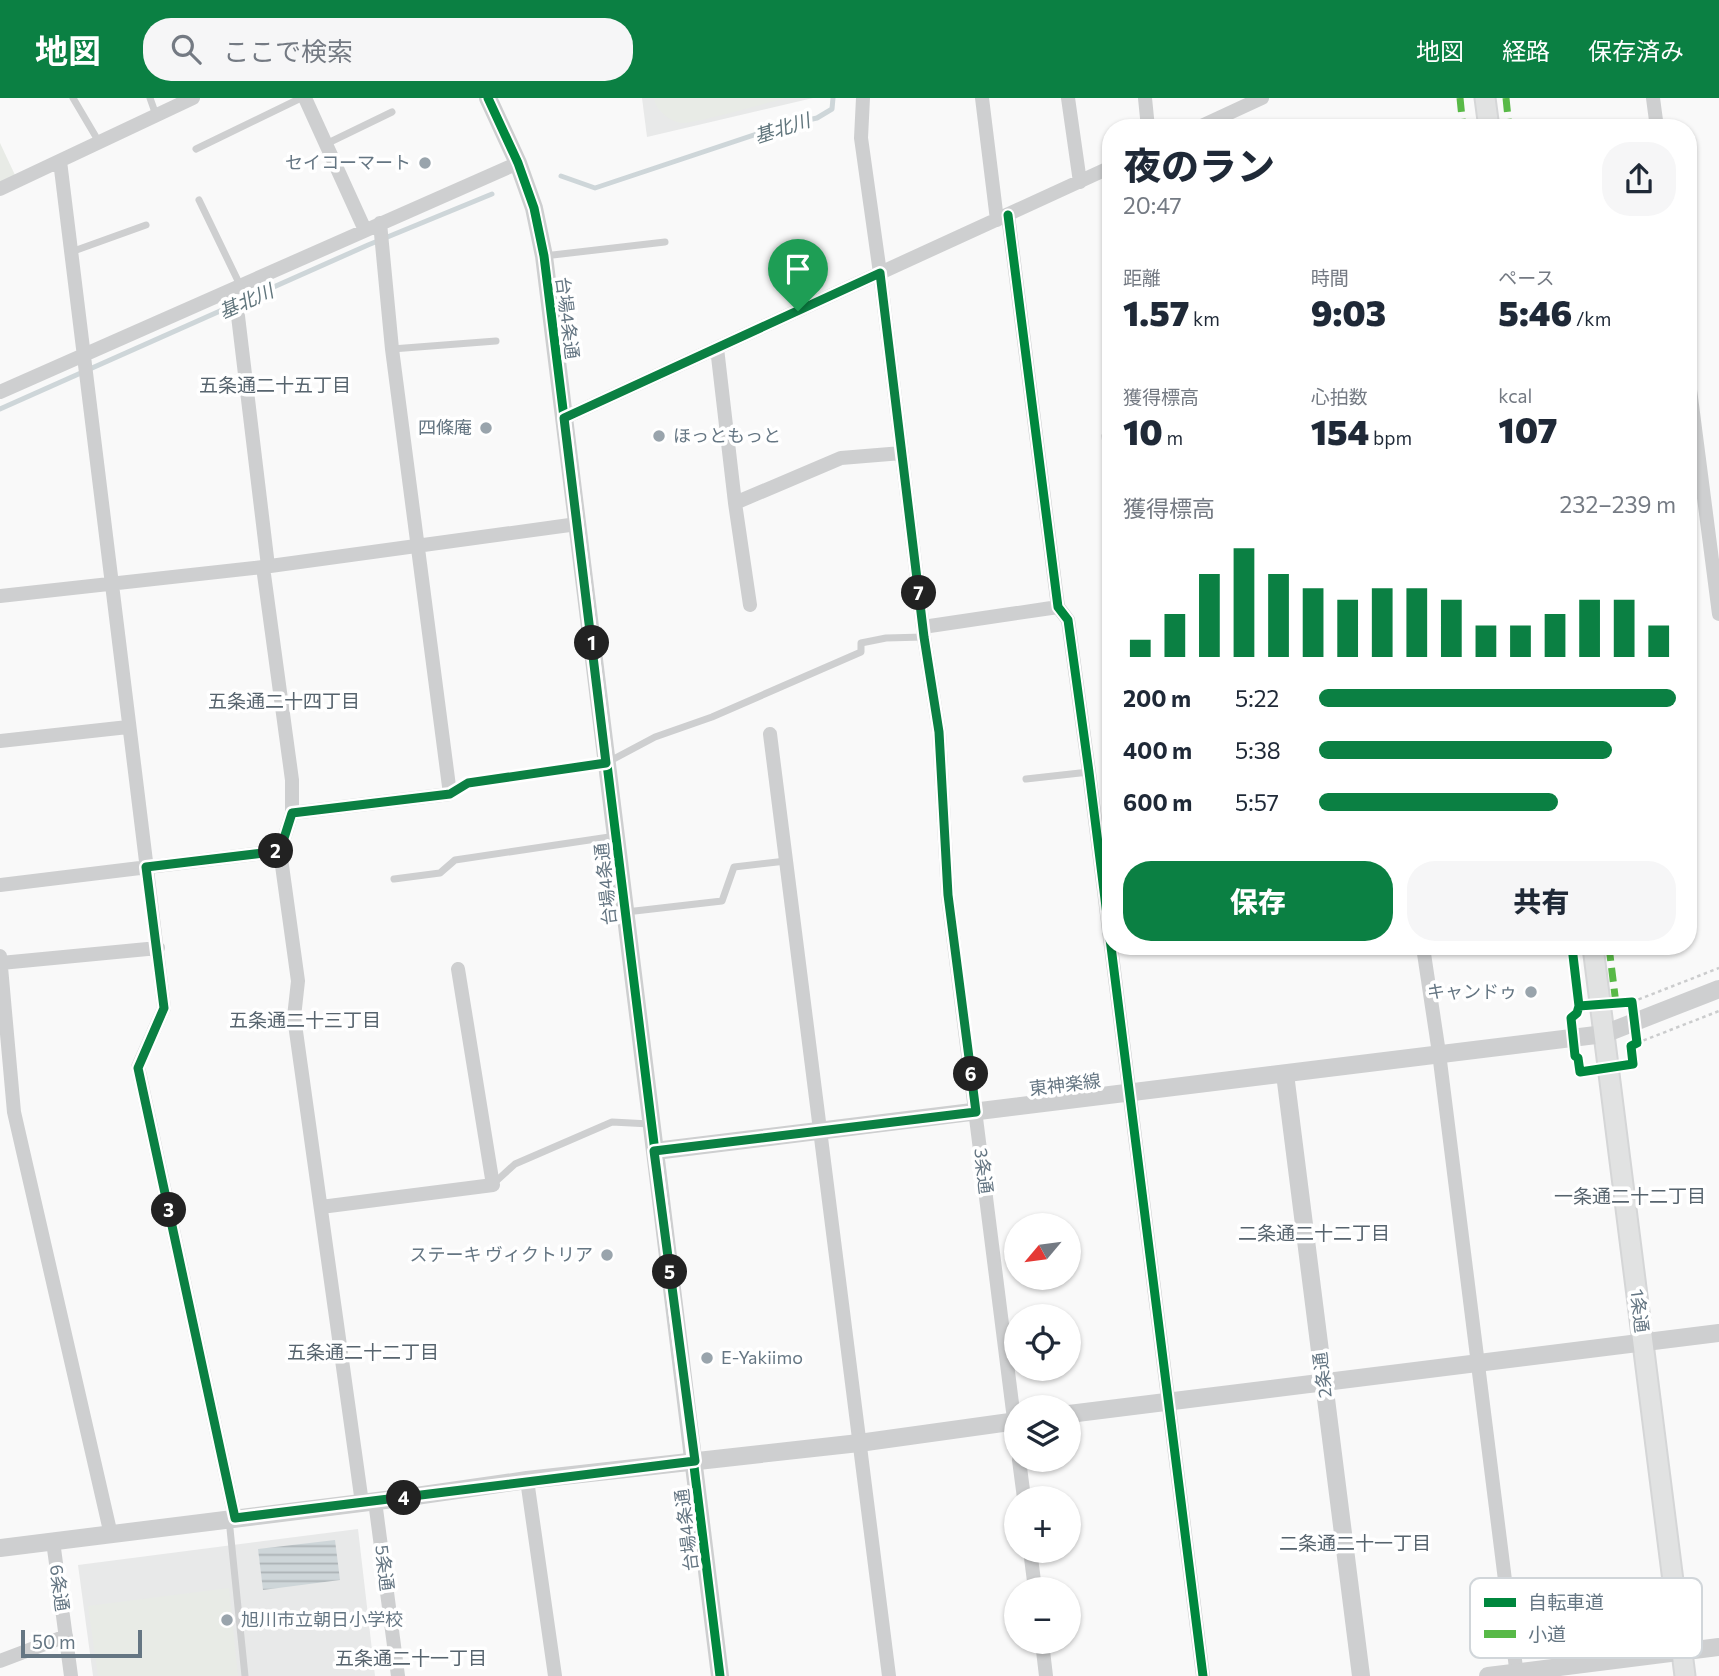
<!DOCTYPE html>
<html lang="ja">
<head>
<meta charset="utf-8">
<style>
	body { margin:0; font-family:Commissioner,"Noto Sans JP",sans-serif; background:#f6f6f7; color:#1f2937; height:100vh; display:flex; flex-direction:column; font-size:26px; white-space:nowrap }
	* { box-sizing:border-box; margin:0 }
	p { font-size:23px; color:#747a83 }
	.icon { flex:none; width:38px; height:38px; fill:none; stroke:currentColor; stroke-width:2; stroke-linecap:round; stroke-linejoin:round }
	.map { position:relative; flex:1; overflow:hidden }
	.details { position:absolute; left:1102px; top:21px; width:595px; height:836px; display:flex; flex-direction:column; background:#fff; border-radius:28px; box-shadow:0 2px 5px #0004 }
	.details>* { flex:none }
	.needle { width:46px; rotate:241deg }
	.fabs { position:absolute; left:1004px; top:1115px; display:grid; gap:14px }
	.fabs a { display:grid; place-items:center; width:77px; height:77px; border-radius:50%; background:#fff; box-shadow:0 2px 5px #0004; font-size:35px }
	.scale { position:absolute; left:21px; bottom:18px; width:121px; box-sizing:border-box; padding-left:7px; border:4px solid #657683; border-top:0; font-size:19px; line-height:24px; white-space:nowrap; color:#657683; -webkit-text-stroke:5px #fff; paint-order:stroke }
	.pin { position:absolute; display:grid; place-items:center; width:60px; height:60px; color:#fff; margin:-72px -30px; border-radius:50% 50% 50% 0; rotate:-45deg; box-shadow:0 0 7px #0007 }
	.pin .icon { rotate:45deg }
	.km { position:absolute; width:35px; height:35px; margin:-18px; border-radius:50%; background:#222; color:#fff; font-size:19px; line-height:35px; text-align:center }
	.round { display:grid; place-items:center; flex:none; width:74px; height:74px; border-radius:28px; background:#f6f6f7 }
	.summary { display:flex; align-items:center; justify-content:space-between; height:119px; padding:0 21px }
	h1 { font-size:38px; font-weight:800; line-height:52px }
	.figures { display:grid; grid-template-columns:repeat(3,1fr); gap:10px; height:119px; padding:7px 21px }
	.figures div { display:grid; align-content:center }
	.figures b { font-size:35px; font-weight:800 }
	.figures small { font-size:19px; font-weight:400 }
	.figures p { font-size:19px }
	.chart { height:196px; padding:14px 21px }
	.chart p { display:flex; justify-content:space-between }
	.chart svg { width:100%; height:126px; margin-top:7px; stroke:#0b8043; stroke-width:6 }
	.primary-button { display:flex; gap:14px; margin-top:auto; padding:14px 21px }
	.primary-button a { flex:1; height:80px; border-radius:28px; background:#0b8043; color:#fff; font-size:28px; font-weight:800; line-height:80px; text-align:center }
	.primary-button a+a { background:#f6f6f7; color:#1f2937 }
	ul { padding:0 21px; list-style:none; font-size:23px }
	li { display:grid; grid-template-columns:112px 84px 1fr; align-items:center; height:52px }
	li i { height:18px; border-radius:9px; background:#0b8043 }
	header { display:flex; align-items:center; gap:42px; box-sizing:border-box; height:98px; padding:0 35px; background:#0b8043; color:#fff }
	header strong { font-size:33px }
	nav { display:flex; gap:38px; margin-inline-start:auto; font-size:24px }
	.search { width:490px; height:63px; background:#f6f6f7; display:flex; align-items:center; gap:18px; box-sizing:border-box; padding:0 24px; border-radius:28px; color:#747a83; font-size:26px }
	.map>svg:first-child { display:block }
	.built { fill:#e8e9e9 }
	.park { fill:#e8ebe6 }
	.water { fill:url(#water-rules) }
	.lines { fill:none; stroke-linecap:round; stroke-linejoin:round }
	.stream { stroke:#ced6d9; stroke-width:5 }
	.secondary-casing { stroke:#d5d6d7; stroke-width:23 }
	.path { stroke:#cbcccd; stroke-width:2.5; stroke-dasharray:3.5 3.5; stroke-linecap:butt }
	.service { stroke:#cecfd0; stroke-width:7 }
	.minor { stroke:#cecfd0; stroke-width:14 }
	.tertiary { stroke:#cecfd0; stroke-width:18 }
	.secondary { stroke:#e1e2e2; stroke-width:19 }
	.quiet { stroke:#58b947; stroke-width:7; stroke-dasharray:14 7; stroke-linecap:butt }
	.cycleway-casing { stroke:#fff; stroke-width:13 }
	.cycleway { stroke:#00873e; stroke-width:9 }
	.route-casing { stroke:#fff; stroke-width:14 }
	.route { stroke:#0b8043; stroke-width:9 }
	.poi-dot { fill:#99a4ac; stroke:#fff; stroke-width:2.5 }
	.labels { text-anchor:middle; stroke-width:7; stroke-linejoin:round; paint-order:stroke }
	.poi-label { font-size:18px; fill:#657683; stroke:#fff; text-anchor:end }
	.street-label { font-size:18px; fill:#657683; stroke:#fff }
	.water-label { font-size:19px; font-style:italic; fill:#60757c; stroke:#fff }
	.neighbourhood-label { font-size:19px; fill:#57646e; stroke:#fff }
	.key { fill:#fff; stroke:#d1d6da; stroke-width:2 }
	.key-label { font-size:19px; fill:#657683 }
</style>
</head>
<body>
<header>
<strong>地図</strong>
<div class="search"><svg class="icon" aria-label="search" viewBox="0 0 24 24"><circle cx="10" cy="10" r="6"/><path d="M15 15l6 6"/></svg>ここで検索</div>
<nav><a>地図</a><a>経路</a><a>保存済み</a></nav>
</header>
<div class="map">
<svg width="1719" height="1578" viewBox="0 0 1719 1578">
	<defs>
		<pattern id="water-rules" width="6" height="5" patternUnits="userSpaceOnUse" patternTransform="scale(1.75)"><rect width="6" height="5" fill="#ced6d9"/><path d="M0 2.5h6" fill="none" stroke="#abb2b5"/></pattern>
	</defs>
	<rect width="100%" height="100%" fill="#f9f9f9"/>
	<path class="built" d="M 642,0 L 813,0 L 647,39 Z
		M 358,1431 L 375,1578 L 93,1578 L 78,1467 Z"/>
	<path class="park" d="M 654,0 L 786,0 C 770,4 690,27 680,25 C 669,22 656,13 654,0 Z
		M 0,45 L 15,77 L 0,84 Z
		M 229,1490 L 238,1578 L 98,1578 L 88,1508 Z"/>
	<path class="water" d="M 335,1442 L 340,1482 L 263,1492 L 258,1451 Z"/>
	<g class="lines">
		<path class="stream" d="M 561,78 L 595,90 L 781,28 L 817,20 L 832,11 L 833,0
			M 0,311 L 368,147 L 492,96"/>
		<g class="secondary-casing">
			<path id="secondary" d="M 1485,0 L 1489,30
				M 1593,849 L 1685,1578"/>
		</g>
		<path class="path" d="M 1632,904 L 1719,870
			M 1637,945 L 1719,913"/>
		<path class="service" d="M 73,0 L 99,44
			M 150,0 L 156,17
			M 326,46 L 392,14
			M 196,51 L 301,0
			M 199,102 L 240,187
			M 71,154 L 146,127
			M 544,158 L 665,144
			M 392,251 L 496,243
			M 1111,337 L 1105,338 L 1111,390
			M 1026,681 L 1089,674
			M 451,695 L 468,685 L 606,665 L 655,639 L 712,619 L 861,554 L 861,545 L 886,540 L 924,539
			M 394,781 L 440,775 L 455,762 L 616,738
			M 626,814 L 722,803 L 734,769 L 786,763
			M 493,1086 L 515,1066 L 612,1024 L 650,1026
			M 229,1421 L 245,1578"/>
		<path class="minor" d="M 305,0 L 365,132
			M 863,0 L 861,40 L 880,175 L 924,539 L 939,634 L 948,798 L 1017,1345
			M 982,0 L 997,122
			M 1068,0 L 1080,84
			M 1145,0 L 1148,30
			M 1653,0 L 1657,30
			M 1197,30 L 1262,0
			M 60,63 L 164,910 L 138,969 L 235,1420
			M 0,91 L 193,0
			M 1008,117 L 1058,509 L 1068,522 L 1089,674 L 1203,1578
			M 238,218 L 268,468
			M 717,250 L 735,405 L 750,507
			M 1689,284 L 1719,516
			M 0,294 L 518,65
			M 564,320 L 1111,69
			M 735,405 L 841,360 L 902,355
			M 263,469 L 292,682 L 292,715 L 280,753 L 298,883 L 294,919 L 362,1405
			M 0,498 L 263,469 L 577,426
			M 923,529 L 1058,509
			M 770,636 L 889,1578
			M 0,643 L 128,629
			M 292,715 L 450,696 L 392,251 L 380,125
			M 0,787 L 280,753
			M 1423,849 L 1439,955 L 1517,1578
			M 0,858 L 14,1014 L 111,1437
			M 1,865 L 158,850
			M 321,1109 L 493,1087 L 458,871
			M 1019,1362 L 1024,1400
			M 527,1382 L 555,1578
			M 375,1403 L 398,1578
			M 53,1443 L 71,1578
			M 1030,1452 L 1035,1491
			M 1042,1544 L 1046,1578
			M 0,1563 L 66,1538"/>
		<path class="tertiary" d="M 488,0 L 518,65 L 534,110 L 544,158 L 720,1578
			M 1285,976 L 1361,1578
			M 655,1053 L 1604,936 L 1719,891
			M 1069,1316 L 1719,1235
			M 0,1450 L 409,1399 L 527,1382 L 859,1345 L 1017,1323
			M 1488,1578 L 1719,1549"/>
		<use href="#secondary" class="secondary"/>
		<path class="quiet" d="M 1460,0 L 1463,30
			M 1506,0 L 1509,30
			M 1609,849 L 1616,906"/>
		<g class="cycleway-casing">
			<path id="cycleway" d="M 488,0 L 518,65 L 534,110 L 544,158 L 720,1578
				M 1008,117 L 1058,509 L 1068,522 L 1089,674 L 1203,1578
				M 1572,849 L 1579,908 L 1577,915 L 1571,920 L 1575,958 L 1578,960 L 1580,974 L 1633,966 L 1631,948 L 1637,945 L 1632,904 L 1579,908"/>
		</g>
		<use href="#cycleway" class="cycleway"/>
	</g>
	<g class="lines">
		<g class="route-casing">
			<path id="route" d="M 880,175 L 924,539 L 939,634 L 948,797 L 976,1014 L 654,1053 L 695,1363 L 235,1420 L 138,970 L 164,910 L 146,769 L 280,753 L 292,715 L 450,696 L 468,685 L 606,665 L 564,320 Z"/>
		</g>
		<use href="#route" class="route"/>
	</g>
	<g class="poi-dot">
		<circle cx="425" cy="65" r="7"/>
		<circle cx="486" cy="330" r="7"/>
		<circle cx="659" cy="338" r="7"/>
		<circle cx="1531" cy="894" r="7"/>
		<circle cx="607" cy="1157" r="7"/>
		<circle cx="707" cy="1260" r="7"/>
		<circle cx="227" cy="1522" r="7"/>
	</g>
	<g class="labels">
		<g class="poi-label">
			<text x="411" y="71">セイコーマート</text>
			<text x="472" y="336">四條庵</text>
			<text x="673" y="344" text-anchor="start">ほっともっと</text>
			<text x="1517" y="900">キャンドゥ</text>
			<text x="593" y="1163">ステーキ ヴィクトリア</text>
			<text x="721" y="1266" text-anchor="start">E-Yakiimo</text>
			<text x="241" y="1528" text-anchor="start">旭川市立朝日小学校</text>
		</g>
		<g class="street-label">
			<text transform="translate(567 220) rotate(83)" y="6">台場4条通</text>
			<text transform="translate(606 786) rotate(-96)" y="6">台場4条通</text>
			<text transform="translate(1065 987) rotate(-7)" y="6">東神楽線</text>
			<text transform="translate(983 1073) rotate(83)" y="6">3条通</text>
			<text transform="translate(1639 1213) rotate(83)" y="6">1条通</text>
			<text transform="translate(1323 1277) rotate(-97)" y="6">2条通</text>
			<text transform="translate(687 1432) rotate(-97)" y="6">台場4条通</text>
			<text transform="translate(384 1470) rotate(83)" y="6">5条通</text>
			<text transform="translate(59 1490) rotate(82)" y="6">6条通</text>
		</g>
		<g class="water-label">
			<text transform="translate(782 30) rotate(-18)" y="7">基北川</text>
			<text transform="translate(246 203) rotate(-24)" y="7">基北川</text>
		</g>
		<g class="neighbourhood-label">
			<text x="275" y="294">五条通二十五丁目</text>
			<text x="284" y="610">五条通二十四丁目</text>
			<text x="305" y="929">五条通二十三丁目</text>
			<text x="1630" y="1105">一条通二十二丁目</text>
			<text x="1314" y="1142">二条通二十二丁目</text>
			<text x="363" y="1261">五条通二十二丁目</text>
			<text x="1355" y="1452">二条通二十一丁目</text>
			<text x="411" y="1567">五条通二十一丁目</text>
		</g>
	</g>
	<rect x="1470" y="1480" width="232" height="80" rx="10" class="key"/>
	<rect x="1484" y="1500" width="32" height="9" fill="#00873e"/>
	<rect x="1484" y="1532" width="32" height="8" fill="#58b947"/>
	<g class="key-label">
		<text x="1528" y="1511">自転車道</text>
		<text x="1528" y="1543">小道</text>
	</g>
</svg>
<div class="fabs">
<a><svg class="needle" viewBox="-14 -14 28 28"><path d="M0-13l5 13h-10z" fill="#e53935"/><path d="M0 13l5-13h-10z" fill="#747a83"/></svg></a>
<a><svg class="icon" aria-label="locate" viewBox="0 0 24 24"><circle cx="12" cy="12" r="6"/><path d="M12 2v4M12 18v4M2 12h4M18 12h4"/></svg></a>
<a><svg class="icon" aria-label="layers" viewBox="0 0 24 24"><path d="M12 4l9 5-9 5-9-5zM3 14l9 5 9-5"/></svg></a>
<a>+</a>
<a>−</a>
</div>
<div class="scale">50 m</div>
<div class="pin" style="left:798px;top:213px;background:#1e9e55"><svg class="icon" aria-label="arrive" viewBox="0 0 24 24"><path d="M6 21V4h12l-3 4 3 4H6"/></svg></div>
<b class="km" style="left:592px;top:545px">1</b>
<b class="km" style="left:276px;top:753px">2</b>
<b class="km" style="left:169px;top:1112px">3</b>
<b class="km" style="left:404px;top:1400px">4</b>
<b class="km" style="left:670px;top:1174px">5</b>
<b class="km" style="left:971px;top:976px">6</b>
<b class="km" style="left:919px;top:495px">7</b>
<section class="details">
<div class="summary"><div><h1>夜のラン</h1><p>20:47</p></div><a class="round"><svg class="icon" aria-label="share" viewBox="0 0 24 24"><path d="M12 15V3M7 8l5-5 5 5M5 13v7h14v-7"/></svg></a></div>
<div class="figures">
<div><p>距離</p><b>1.57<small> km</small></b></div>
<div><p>時間</p><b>9:03</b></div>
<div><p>ペース</p><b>5:46<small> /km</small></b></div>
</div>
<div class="figures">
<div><p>獲得標高</p><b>10<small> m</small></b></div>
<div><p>心拍数</p><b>154<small> bpm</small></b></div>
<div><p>kcal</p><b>107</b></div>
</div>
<div class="chart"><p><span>獲得標高</span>232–239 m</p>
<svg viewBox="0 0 160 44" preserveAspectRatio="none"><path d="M5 44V38M15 44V29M25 44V15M35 44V6M45 44V15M55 44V20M65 44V24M75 44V20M85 44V20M95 44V24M105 44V33M115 44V33M125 44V29M135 44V24M145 44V24M155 44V33"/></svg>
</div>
<ul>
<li><b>200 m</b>5:22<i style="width:100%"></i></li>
<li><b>400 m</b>5:38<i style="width:82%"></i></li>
<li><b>600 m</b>5:57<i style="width:67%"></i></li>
</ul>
<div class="primary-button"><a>保存</a><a>共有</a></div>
</section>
</div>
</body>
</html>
